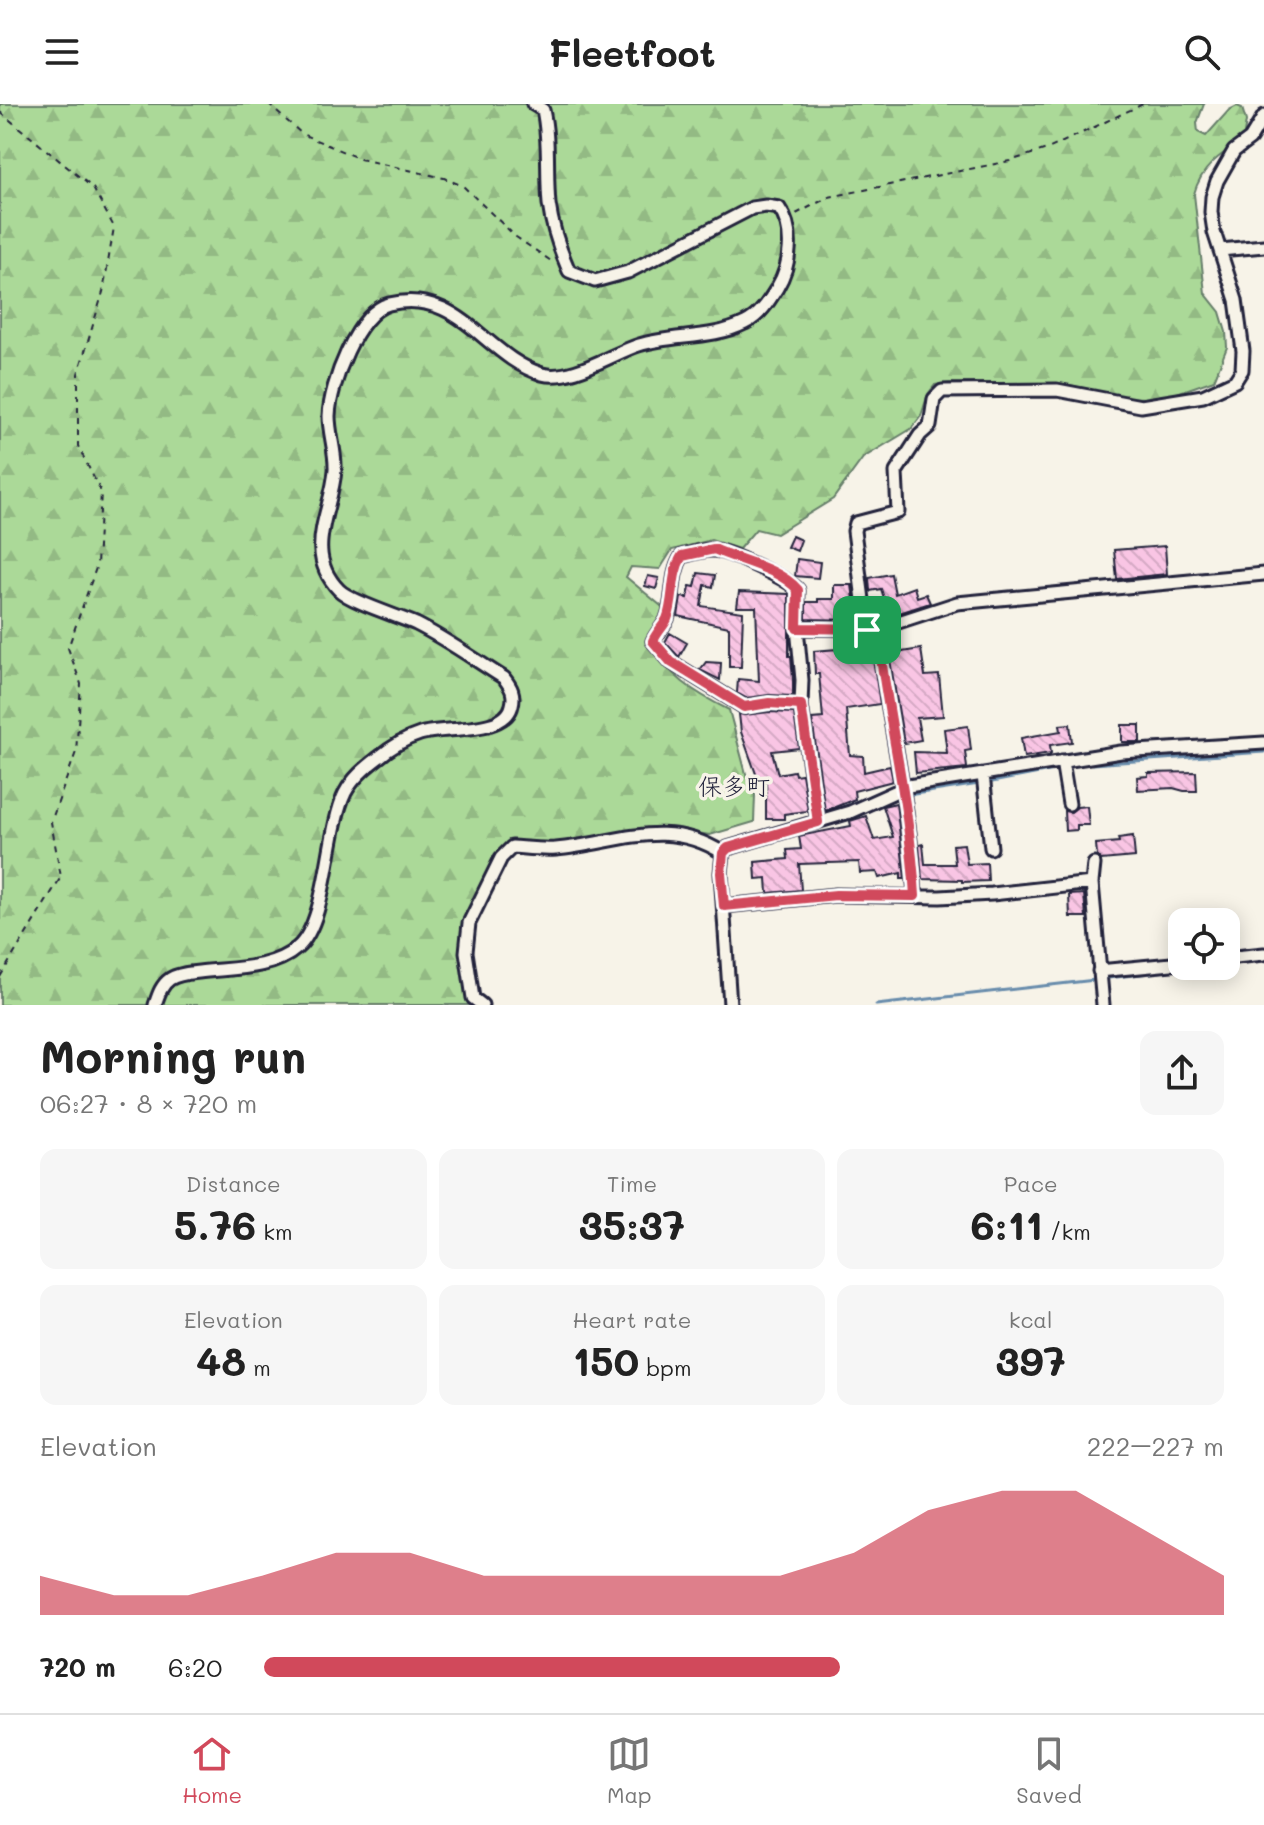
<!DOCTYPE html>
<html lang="en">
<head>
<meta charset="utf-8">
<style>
	body { margin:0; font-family:Mali,"Klee One",sans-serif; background:#f6f6f6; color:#222; height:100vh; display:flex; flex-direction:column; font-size:30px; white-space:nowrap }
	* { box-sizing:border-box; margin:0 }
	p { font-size:26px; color:#767676 }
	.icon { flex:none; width:44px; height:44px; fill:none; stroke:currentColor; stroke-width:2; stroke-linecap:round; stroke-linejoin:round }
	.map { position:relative; height:901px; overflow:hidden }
	.sheet { display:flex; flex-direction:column; background:#fff; flex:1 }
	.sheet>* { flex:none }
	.fabs { position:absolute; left:1168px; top:804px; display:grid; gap:16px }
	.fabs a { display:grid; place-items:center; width:72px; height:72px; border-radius:16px; background:#fff; box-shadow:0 4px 20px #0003; font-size:40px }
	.pin { position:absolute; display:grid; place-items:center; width:68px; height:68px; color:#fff; margin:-34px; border-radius:16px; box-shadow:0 4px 12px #0006 }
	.round { display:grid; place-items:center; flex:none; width:84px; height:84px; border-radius:16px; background:#f6f6f6 }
	.overview { display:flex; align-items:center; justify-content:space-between; height:136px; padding:0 40px }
	h1 { font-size:44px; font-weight:800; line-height:60px }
	.metrics { display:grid; grid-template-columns:repeat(3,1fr); gap:12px; height:136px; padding:8px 40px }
	.metrics div { display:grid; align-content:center; border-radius:16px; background:#f6f6f6; text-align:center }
	.metrics b { font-size:40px; font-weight:800 }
	.metrics small { font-size:22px; font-weight:400 }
	.metrics p { font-size:22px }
	.chart { height:224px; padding:16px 40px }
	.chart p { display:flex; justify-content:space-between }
	.chart svg { width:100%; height:144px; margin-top:8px; fill:#d1495b; opacity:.7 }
	ul { padding:0 40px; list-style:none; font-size:26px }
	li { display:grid; grid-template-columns:128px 96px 1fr; align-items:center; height:60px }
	li i { height:20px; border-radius:10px; background:#d1495b }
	header { display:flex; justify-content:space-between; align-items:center; height:104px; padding:0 40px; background:#fff; font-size:36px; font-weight:800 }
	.menu { display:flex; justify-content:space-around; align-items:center; height:112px; border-top:2px solid #e0e0e0; background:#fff; font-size:22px; color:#767676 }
	.menu a { display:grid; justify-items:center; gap:4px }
	.menu .selected { color:#d1495b }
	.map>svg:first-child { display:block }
	.forest { fill:url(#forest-firs); stroke:#667e6a; stroke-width:2 }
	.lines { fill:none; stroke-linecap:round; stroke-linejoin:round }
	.stream { stroke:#688cac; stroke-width:3 }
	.building { fill:url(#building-back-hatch); stroke:#22223b; stroke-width:2 }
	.minor-casing { stroke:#22223b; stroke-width:17 }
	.path { stroke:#22223b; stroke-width:2; stroke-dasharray:6 6; stroke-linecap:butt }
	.minor { stroke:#f7f3e8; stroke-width:11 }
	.route-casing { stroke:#fff; stroke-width:16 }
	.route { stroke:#d1495b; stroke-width:10 }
	.labels { text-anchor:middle; stroke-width:7; stroke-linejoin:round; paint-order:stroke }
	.quarter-label { font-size:24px; fill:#22223b; stroke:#f7f3e8 }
</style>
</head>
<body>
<header><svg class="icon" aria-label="menu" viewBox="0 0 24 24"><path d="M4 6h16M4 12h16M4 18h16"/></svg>Fleetfoot<svg class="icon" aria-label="search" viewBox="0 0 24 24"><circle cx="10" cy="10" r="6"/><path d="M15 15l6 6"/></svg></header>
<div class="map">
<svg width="1264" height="901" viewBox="0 0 1264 901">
	<defs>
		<pattern id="forest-firs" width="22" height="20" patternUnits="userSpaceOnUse" patternTransform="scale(2)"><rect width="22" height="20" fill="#abd998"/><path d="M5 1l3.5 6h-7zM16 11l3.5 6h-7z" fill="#93ba84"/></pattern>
		<pattern id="building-back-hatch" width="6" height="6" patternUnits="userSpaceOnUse" patternTransform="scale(2)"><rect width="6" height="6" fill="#f9c5e4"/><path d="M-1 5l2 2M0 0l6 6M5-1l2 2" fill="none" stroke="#d5a9c4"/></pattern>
	</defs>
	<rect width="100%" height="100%" fill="#f7f3e8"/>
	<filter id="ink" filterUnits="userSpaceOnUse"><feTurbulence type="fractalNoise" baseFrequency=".0125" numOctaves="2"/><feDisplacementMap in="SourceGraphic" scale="16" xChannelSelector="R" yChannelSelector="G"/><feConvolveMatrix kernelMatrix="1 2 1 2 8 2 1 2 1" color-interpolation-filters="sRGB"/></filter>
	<g filter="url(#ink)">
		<path class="forest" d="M 0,0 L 1204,0 L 1197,19 L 1198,28 L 1206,32 L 1229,6 L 1237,2 L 1242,4 L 1246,17 L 1243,36 C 1221,50 1201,63 1194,90 L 1205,189 L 1220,208 L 1226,228 L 1227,243 L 1214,276 L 1174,290 L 1146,294 L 1119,293 L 1070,281 L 949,279 L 935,281 L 928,290 L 921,312 L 911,325 L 863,354 L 833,395 L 776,430 L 756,425 L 739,445 L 711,436 L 672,446 L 660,465 L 631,463 L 626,473 L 666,506 L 648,536 C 668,572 693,588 729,606 L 749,681 L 755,691 L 754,718 L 710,731 L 656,723 L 553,741 L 512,738 C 484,770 457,811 461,855 C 462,869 465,884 467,898 L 471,901 L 0,901 Z"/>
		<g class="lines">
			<path class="stream" d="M 1092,660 L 1264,648
				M 987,679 L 1060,665
				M 908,691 L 979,680
				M 830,708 L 872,692
				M 721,743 L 725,739 L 758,729
				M 716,765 L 717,750
				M 1226,860 L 1264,856
				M 1108,874 L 1208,862
				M 723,877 L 724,901
				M 876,901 L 1095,876"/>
		</g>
		<path class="building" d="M 792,432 L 801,436 L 797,447 L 787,443 Z
			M 1165,442 L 1167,470 L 1117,475 L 1114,446 Z
			M 797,455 L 820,458 L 818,474 L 795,472 Z
			M 698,469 L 715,471 L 713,483 L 705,481 L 701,502 L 743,508 L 741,563 L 729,563 L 729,523 L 678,512 L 681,493 L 688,494 L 690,482 L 695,483 Z
			M 891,470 L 895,490 L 914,483 L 917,493 L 926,490 L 930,499 L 890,512 L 881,485 L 870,487 L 869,474 Z
			M 648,472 L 659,474 L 656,485 L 645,482 Z
			M 834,481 L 852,481 L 857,516 L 806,515 L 806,498 L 818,498 L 818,495 L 834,495 Z
			M 739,488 L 789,490 L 789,552 L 791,552 L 793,576 L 793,592 L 769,591 L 746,594 L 737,589 L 738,575 L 759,577 L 756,503 L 737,503 Z
			M 670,529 L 687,539 L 679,553 L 665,538 Z
			M 837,533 L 858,533 L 857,544 L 861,544 L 861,547 L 872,548 L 880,600 L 846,605 L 850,651 L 863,652 L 864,668 L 890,662 L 893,677 L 854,687 L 855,695 L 825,707 L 812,615 L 823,614 L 819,570 L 815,570 L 814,547 L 837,545 Z
			M 921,545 L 925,572 L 939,571 L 943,612 L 917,614 L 921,636 L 904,639 L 889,550 Z
			M 706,558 L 721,559 L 720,576 L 700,566 Z
			M 769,608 L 794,609 L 799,644 L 772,647 L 778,670 L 794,667 L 795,671 L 802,670 L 808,707 L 784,710 L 784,715 L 766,715 L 766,679 L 760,681 L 741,628 L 739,610 L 745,611 Z
			M 1070,620 L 1072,638 L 1050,641 L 1051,649 L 1024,653 L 1021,634 L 1061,627 L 1060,621 Z
			M 1122,621 L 1140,621 L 1140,638 L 1122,638 Z
			M 968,622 L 971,646 L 965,647 L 967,664 L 916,669 L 914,648 L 947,649 L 944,625 Z
			M 1196,668 L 1197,687 L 1184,687 L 1173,684 L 1138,686 L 1137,673 L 1148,672 L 1148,669 Z
			M 896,699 L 905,775 L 901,775 L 901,769 L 879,774 L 877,768 L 860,769 L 859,758 L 799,760 L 801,786 L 768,789 L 767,774 L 756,775 L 755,758 L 788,755 L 787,746 L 801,745 L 799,732 L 851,722 L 850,717 L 866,712 L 874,736 L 893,733 L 883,702 Z
			M 1087,702 L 1089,721 L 1077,721 L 1077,726 L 1065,727 L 1064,707 L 1071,708 L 1077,703 Z
			M 1133,732 L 1135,753 L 1101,756 L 1097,752 L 1096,740 L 1119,738 L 1118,734 Z
			M 923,740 L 925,760 L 955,760 L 953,741 L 964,740 L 967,760 L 987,759 L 988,777 L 962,778 L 962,776 L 922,775 L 919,741 Z
			M 1084,790 L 1086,813 L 1070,813 L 1069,791 Z"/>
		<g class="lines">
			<g class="minor-casing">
				<path id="minor" d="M 1220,146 L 1264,142
					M 797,524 L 798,486 C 790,476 726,446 713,446 C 703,445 691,450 682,452 C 670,471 675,495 667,515 C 663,523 657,529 653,537 L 671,558 L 744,603 L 769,599 L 801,601
					M 877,525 C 888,615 910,702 915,792
					M 867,526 L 854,427 L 856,419 L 898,408 L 896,368 L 920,331 L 930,322 L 934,295 L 942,287 L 1057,286 L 1141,302 L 1203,292 L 1235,277 L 1242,266 L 1243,247 L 1236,196 L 1214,128 L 1211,108 L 1212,93 L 1217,77 L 1234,47 L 1250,35 L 1264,12
					M 1062,657 L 1069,700
					M 983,671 L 991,744
					M 818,718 L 801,601 L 802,576 L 797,524 L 877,525 L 957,499 L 1264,470
					M 723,749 L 728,744 L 850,708 L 908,682 L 1121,648 L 1264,639
					M 723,749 L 721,769 L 730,901
					M 1092,779 L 1094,760
					M 724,802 L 836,791 L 940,793 L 992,790 L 1092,779 L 1103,901
					M 1226,854 L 1264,850
					M 1099,867 L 1182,859
					M 155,901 C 158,892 161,881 170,875 C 177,870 190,869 199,868 C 231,864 272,866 297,844 C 328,818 326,728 345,689 C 353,674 365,664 378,654 C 390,644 404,635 420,630 C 444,622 506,631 512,601 C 515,590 511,583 504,574 C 475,556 446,535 416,520 C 398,512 351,498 339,486 C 302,448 332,408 335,366 C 336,348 329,330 329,312 C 330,281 357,208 389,200 C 459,183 485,253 542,270 C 571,278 613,249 639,241 C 674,230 711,236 745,219 C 760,212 769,197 777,184 C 791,161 795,126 779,104 L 766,102 L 752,104 L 628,168 L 595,177 L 569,167 C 560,146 552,123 549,100 C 546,69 550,37 543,6 L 533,0
					M 482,901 L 473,894 L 466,848 L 469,819 L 501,754 L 512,743 C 526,744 542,746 556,745 C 617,740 665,712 723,749"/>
			</g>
			<path class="path" d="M 268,0 L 302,30 L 360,55 L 444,74 L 463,82 L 516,133 L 554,159
				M 0,8 L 93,84 L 114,123 L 103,188 L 78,270 L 78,342 L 101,388 L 97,461 L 68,544 L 81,580 L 76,648 L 51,718 L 61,773 L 0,873
				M 796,110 L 829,93 L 1010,57 L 1050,44 L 1143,0"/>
			<use href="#minor" class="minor"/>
		</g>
	</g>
	<g class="lines" filter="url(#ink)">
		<g class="route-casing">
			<path id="route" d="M 714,445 C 740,457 779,464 798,486 L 797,524 L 877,525 C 888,615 910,702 915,792 L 836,791 L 724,802 L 721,769 L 723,749 L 728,744 L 818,718 L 801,601 L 769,599 L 744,603 L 671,558 L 653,537 C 657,528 663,523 667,515 C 675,495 670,471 682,452 Z"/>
		</g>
		<use href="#route" class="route"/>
	</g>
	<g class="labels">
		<g class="quarter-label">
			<text x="734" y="691">保多町</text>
		</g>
	</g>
</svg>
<div class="fabs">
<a><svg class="icon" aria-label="locate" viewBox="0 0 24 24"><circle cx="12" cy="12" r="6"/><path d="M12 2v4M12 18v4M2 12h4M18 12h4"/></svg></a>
</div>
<div class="pin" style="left:867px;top:526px;background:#1e9e55"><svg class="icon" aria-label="arrive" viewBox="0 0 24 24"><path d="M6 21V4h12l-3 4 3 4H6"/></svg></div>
</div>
<section class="sheet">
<div class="overview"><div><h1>Morning run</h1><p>06:27 · 8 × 720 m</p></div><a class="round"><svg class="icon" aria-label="share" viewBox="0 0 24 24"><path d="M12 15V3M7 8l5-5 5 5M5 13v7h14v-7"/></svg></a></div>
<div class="metrics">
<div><p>Distance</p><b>5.76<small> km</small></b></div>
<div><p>Time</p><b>35:37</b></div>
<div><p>Pace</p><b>6:11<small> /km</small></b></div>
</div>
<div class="metrics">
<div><p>Elevation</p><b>48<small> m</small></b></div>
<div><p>Heart rate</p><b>150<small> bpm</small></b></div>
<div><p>kcal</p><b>397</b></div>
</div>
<div class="chart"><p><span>Elevation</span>222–227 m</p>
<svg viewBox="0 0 160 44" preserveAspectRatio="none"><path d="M0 44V32L10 38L20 38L30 32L40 25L50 25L60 32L70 32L80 32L90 32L100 32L110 25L120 12L130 6L140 6L150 19L160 32V44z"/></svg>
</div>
<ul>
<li><b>720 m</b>6:20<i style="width:60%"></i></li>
</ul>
</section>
<nav class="menu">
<a class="selected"><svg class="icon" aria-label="home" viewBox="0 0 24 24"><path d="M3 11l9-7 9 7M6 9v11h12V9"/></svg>Home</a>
<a><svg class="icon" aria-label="map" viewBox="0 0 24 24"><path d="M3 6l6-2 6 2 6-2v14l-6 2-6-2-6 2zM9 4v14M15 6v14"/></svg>Map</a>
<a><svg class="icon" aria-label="saved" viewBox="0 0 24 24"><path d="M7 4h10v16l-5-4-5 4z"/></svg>Saved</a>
</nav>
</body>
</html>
